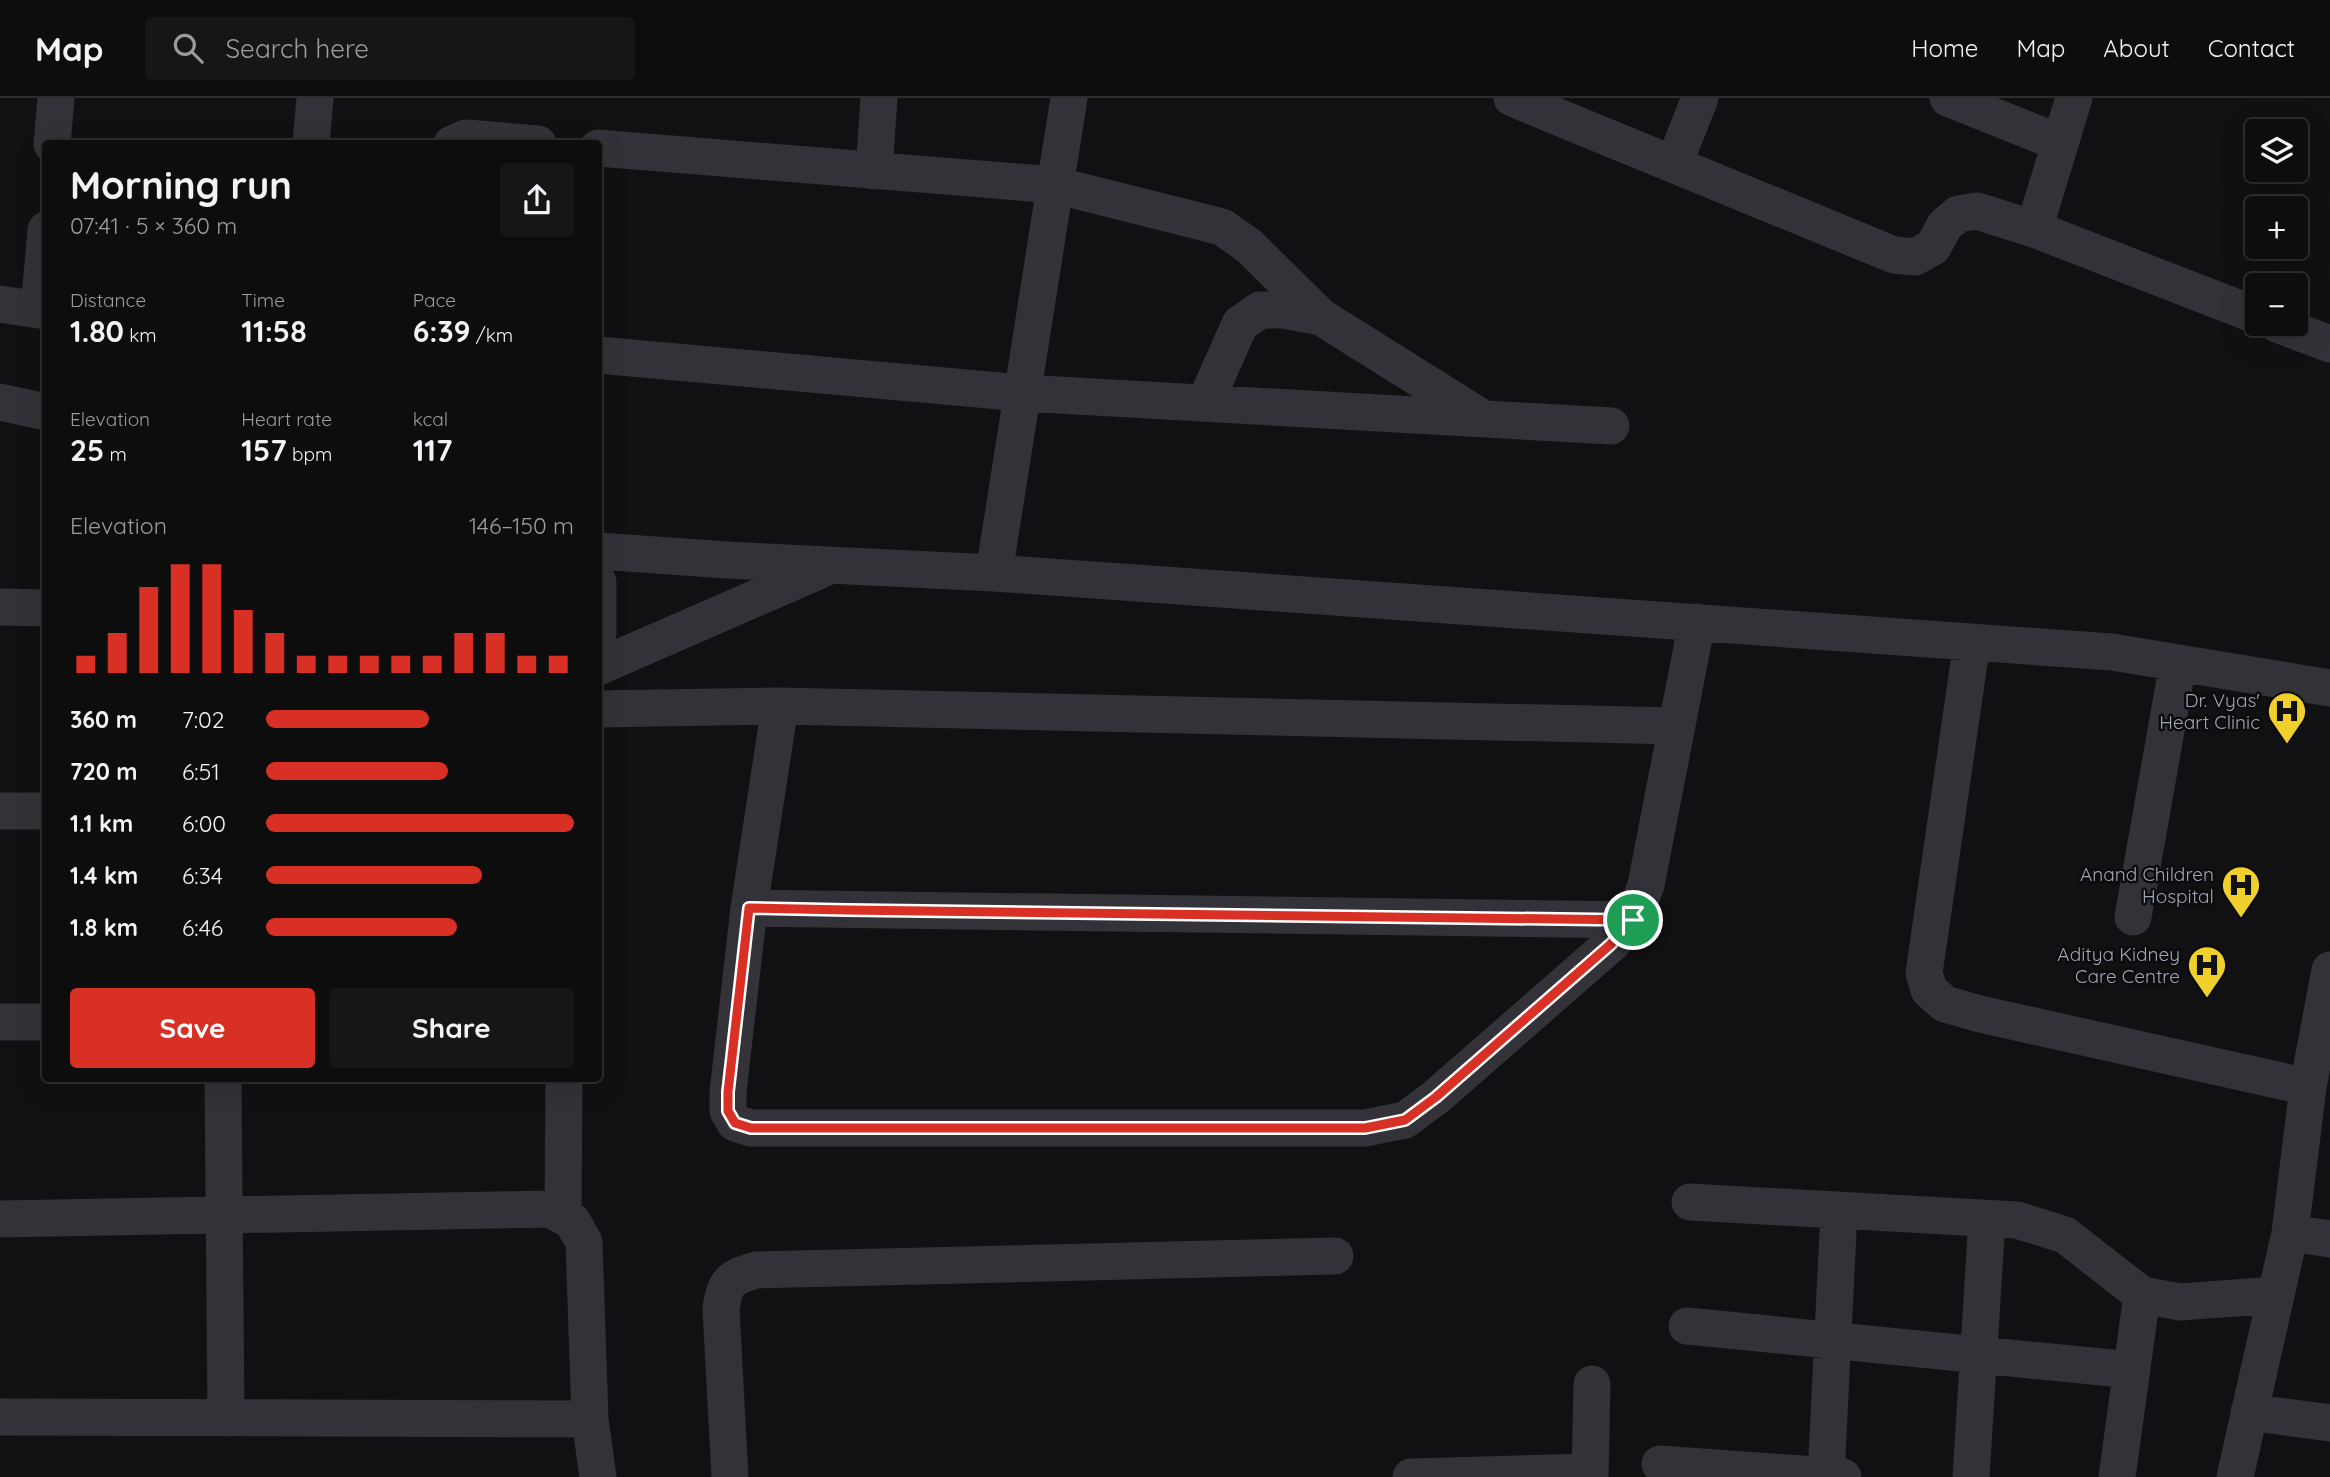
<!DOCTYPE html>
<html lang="en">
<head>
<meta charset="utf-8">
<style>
	body { margin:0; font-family:Quicksand,sans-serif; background:#161617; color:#f1f3f6; height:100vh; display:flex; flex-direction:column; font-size:26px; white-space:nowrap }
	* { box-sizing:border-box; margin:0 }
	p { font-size:23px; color:#9a9c9e }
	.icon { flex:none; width:38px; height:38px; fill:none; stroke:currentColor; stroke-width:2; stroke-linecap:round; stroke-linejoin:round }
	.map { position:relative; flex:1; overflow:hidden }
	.details { position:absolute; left:42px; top:42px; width:560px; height:942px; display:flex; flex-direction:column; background:#0d0d0e; border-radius:7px; box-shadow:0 7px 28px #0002,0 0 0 2px #2d2d2e }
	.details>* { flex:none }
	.fabs { position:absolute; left:2245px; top:21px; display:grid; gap:14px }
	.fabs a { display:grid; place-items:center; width:63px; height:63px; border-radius:7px; background:#0d0d0e; box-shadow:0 7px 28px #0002,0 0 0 2px #2d2d2e; font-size:35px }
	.pin { position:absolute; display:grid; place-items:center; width:60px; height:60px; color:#fff; margin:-30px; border:4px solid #fff; border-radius:50%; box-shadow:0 2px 7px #0007 }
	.round { display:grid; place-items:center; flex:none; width:74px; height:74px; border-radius:7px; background:#161617 }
	.head { display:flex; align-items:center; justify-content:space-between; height:119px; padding:0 28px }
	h1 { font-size:38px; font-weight:700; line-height:52px }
	.metrics { display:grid; grid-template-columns:repeat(3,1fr); gap:10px; height:119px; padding:7px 28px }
	.metrics div { display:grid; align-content:center }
	.metrics b { font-size:30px; font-weight:700 }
	.metrics small { font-size:19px; font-weight:400 }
	.metrics p { font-size:19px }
	.chart { height:196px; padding:14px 28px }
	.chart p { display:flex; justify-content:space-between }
	.chart svg { width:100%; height:126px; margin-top:7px; stroke:#d93025; stroke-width:6 }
	.button { display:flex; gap:14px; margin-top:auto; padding:14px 28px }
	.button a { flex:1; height:80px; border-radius:7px; background:#d93025; color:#fff; font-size:28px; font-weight:700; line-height:80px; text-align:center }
	.button a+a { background:#161617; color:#f1f3f6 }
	ul { padding:0 28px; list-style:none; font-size:23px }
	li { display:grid; grid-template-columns:112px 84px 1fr; align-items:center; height:52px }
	li i { height:18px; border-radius:9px; background:#d93025 }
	header { display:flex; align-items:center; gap:42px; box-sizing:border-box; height:98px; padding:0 35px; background:#0d0d0e; border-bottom:2px solid #2d2d2e }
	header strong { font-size:33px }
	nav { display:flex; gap:38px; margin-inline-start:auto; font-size:24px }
	.search { width:490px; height:63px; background:#161617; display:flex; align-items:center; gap:18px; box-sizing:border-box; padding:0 24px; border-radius:7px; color:#9a9c9e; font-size:26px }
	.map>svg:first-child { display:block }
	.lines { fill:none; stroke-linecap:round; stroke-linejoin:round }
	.minor { stroke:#323238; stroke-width:37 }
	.route-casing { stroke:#fff; stroke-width:14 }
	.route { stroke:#d93025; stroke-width:9 }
	.labels { text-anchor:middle; stroke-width:5; stroke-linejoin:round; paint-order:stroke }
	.poi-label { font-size:19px; fill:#a2a5b3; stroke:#0c0c0e; text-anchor:end }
</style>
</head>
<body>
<header>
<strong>Map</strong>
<div class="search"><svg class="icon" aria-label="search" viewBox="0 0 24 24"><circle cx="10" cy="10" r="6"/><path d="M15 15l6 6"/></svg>Search here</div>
<nav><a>Home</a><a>Map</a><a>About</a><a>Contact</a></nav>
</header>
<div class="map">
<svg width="2330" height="1379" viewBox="0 0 2330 1379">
	<rect width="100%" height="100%" fill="#111113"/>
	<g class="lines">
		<path class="minor" d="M 1512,0 L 1894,157 L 1915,159 L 1933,149 L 1945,127 L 1958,116 L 1977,113 L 2034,131 L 2258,218
			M 1948,0 L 2060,45
			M 52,46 L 56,0
			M 311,46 L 315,0
			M 452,46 L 466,40 L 538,46
			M 598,50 L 1055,87 L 1222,129 L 1249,148 L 1321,219
			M 1674,66 L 1700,0
			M 874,73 L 879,0
			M 2034,131 L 2074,0
			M 0,206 L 46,213
			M 39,212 L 46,132
			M 2277,226 L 2330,246
			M 598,257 L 1023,295 L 1611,328
			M 0,304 L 46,314
			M 1205,305 L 1240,226 L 1260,212 L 1284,212 L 1321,219 L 1479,318
			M 598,453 L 727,462 L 994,475 L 2112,554 L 2330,590
			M 994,475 L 1069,0
			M 598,484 L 598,535
			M 0,509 L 46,510
			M 1972,544 L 1924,875 L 1929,892 L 1945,906 L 1980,916 L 2308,989
			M 598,569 L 825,470
			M 780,608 L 749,810 L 728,994 L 728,1013 L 735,1025 L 751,1030 L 1365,1030 L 1405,1022 L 1436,999 L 1611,846 L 1633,822 L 1646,787 L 1697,524
			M 598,611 L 780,608 L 1677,628
			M 0,713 L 46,713
			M 749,810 L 1633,822
			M 2133,819 L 2178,565
			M 0,924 L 46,924
			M 223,980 L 226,1320
			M 564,980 L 563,1116 L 572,1123
			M 1690,1104 L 2017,1122 L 2065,1137 L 2142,1197 L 2180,1204 L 2276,1197
			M 0,1121 L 550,1111 L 572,1123 L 584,1144 L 590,1321 L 598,1379
			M 2290,1135 L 2330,1141
			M 1687,1228 L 2132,1272
			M 2249,1314 L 2330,1325
			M 0,1319 L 590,1321
			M 1660,1366 L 1843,1379
			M 730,1379 L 721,1211 C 725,1184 729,1180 756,1172 L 1335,1158
			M 1411,1379 L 1590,1374
			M 1590,1379 L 1592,1286
			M 1826,1379 L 1839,1113
			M 1971,1379 L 1987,1121
			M 2117,1379 L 2142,1197
			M 2235,1379 L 2290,1135 L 2308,989 L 2330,872"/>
	</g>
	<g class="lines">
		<g class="route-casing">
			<path id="route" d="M 749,810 L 847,812 L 1633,822 L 1611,846 L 1436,999 L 1405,1022 L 1365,1030 L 751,1030 L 735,1025 L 728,1013 L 728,994 Z"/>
		</g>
		<use href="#route" class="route"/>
	</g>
	<defs>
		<g id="hospital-pin" transform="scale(2.0125)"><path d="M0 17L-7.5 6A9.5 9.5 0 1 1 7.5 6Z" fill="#f0d02c" stroke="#0c0c0e"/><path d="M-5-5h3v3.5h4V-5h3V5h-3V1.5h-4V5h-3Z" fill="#111"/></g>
	</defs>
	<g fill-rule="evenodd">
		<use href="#hospital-pin" x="2287" y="613"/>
		<use href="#hospital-pin" x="2241" y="787"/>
		<use href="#hospital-pin" x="2207" y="867"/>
	</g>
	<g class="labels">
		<g class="poi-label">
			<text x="2260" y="609">Dr. Vyas'<tspan x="2260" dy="22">Heart Clinic</tspan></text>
			<text x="2214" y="783">Anand Children<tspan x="2214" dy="22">Hospital</tspan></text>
			<text x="2180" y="863">Aditya Kidney<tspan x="2180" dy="22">Care Centre</tspan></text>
		</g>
	</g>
</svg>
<div class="fabs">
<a><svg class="icon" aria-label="layers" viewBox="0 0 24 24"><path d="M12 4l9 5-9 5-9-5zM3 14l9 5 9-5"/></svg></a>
<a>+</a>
<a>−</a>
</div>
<div class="pin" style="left:1633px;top:822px;background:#1e9e55"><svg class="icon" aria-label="arrive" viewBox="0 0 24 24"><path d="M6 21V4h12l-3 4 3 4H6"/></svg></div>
<section class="details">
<div class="head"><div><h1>Morning run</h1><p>07:41 · 5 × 360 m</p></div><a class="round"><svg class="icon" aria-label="share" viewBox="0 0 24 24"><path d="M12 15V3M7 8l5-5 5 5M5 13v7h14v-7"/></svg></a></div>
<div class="metrics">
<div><p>Distance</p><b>1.80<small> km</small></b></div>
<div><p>Time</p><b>11:58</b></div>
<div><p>Pace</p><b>6:39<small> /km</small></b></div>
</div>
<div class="metrics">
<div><p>Elevation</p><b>25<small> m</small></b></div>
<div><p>Heart rate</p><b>157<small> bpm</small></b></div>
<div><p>kcal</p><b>117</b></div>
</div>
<div class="chart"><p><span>Elevation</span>146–150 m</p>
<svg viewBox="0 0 160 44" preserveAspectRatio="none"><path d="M5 44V38M15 44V30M25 44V14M35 44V6M45 44V6M55 44V22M65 44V30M75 44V38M85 44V38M95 44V38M105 44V38M115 44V38M125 44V30M135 44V30M145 44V38M155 44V38"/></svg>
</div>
<ul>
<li><b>360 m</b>7:02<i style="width:53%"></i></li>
<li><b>720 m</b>6:51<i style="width:59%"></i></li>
<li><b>1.1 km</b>6:00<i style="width:100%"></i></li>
<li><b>1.4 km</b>6:34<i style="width:70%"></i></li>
<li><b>1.8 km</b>6:46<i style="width:62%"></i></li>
</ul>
<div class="button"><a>Save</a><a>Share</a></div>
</section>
</div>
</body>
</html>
